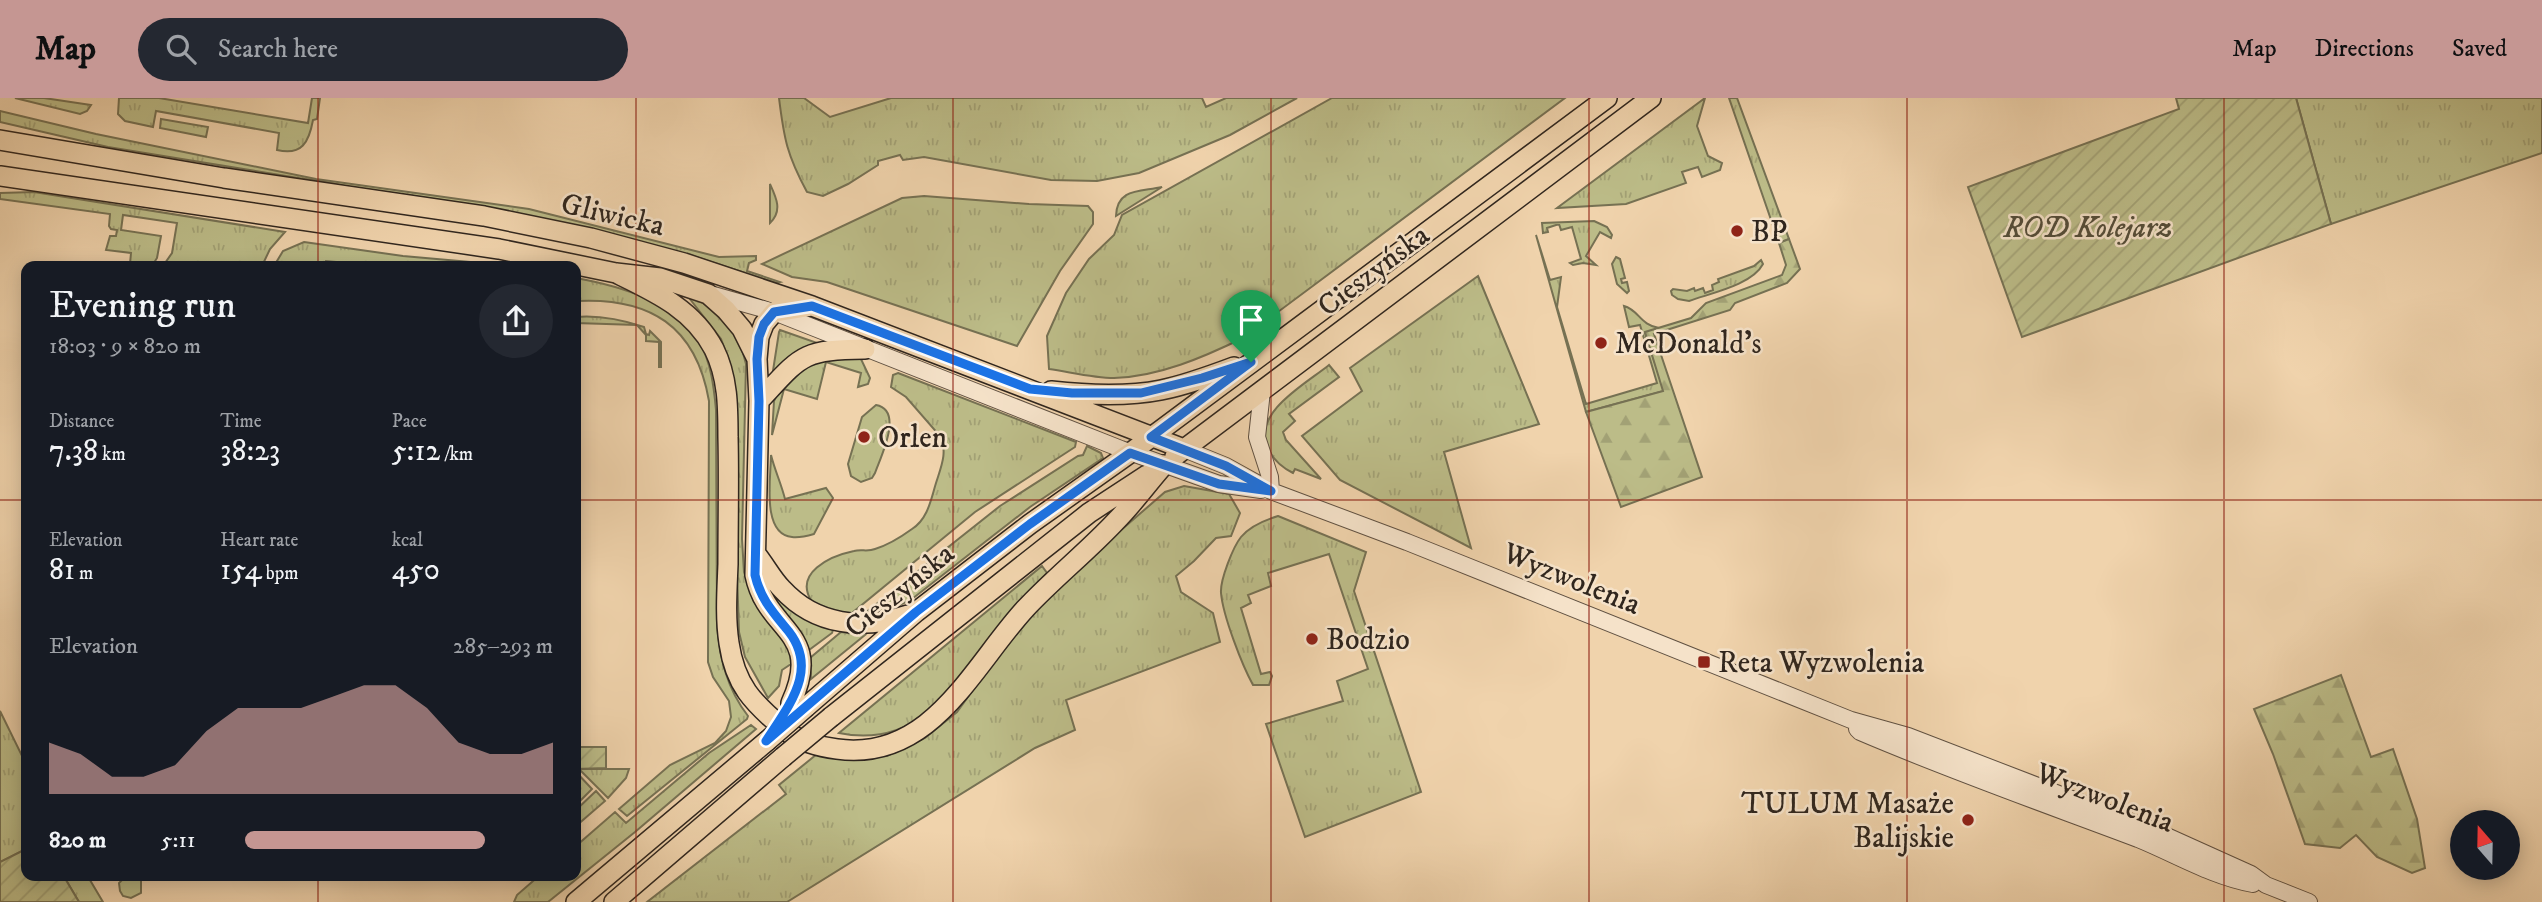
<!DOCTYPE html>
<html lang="en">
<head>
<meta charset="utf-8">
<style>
	body { margin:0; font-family:"IM FELL DW Pica",serif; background:#242831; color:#f1f3f6; height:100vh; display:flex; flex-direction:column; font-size:26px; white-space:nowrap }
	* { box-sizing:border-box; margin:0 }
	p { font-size:23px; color:#9ea1a6 }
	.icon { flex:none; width:38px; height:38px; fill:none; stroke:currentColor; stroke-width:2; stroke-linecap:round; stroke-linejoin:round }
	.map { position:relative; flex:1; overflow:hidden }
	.side { position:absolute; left:21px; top:163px; width:560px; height:620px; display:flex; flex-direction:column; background:#171b24; border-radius:14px; box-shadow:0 4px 18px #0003 }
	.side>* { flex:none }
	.needle { width:46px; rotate:340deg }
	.tools { position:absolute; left:2450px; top:712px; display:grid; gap:14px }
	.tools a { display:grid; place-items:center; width:70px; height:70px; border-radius:50%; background:#171b24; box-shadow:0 4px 18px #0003; font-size:35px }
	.pin { position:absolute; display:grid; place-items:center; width:60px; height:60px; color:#fff; margin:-72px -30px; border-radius:50% 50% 50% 0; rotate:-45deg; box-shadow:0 0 7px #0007 }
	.pin .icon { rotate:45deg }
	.round { display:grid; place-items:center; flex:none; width:74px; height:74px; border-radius:37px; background:#242831 }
	.headline { display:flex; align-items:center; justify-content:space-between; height:119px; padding:0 28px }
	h1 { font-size:38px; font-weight:600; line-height:52px }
	.metrics { display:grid; grid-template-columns:repeat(3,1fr); gap:10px; height:119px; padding:7px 28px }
	.metrics div { display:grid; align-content:center }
	.metrics b { font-size:30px; font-weight:600 }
	.metrics small { font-size:19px; font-weight:400 }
	.metrics p { font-size:19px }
	.chart { height:196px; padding:14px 28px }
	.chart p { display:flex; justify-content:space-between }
	.chart svg { width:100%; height:126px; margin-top:7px; fill:#c59692; opacity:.7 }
	ul { padding:0 28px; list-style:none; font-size:23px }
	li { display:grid; grid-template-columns:112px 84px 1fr; align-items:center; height:52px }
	li i { height:18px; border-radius:9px; background:#c59692 }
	header { display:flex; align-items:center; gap:42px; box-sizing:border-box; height:98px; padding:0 35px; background:#c59692; color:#111 }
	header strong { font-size:33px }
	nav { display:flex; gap:38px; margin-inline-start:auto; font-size:24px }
	.search { width:490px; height:63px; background:#242831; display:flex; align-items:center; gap:18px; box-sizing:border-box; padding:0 24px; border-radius:38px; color:#9ea1a6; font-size:26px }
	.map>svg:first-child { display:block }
	.grass { fill:url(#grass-tufts); stroke:#767153; stroke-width:2 }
	.forest { fill:url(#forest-firs); stroke:#767153; stroke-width:2 }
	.garden { fill:url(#garden-furrows); stroke:#767153; stroke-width:2 }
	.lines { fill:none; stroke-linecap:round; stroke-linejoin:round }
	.tertiary-casing { stroke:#605142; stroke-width:18 }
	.primary-casing { stroke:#30261e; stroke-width:22 }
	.tertiary { stroke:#f5e2c9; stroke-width:16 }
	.primary { stroke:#f0d3ac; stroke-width:19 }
	.primary-bridge-casing { stroke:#30261e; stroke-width:22; stroke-linecap:butt }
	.primary-bridge { stroke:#f0d3ac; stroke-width:19 }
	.route-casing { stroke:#fff; stroke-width:14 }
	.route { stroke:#1a73e8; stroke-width:9 }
	.grid { fill:none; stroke:#8f2418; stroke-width:2; stroke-opacity:0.55 }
	.poi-dot { fill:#8f2418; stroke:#f5e2c9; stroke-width:2.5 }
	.labels { text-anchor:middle; stroke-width:5; stroke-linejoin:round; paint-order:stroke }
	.street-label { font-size:30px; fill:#30261e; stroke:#f5e2c9 }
	.park-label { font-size:30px; font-style:italic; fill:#534c38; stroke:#f5e2c9 }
	.poi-label { font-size:30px; fill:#30261e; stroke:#f5e2c9; text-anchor:start }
</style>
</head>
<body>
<header>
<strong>Map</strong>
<div class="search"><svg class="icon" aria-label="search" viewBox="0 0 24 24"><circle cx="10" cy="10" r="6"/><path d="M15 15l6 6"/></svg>Search here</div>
<nav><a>Map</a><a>Directions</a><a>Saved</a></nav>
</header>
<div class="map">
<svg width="2542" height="804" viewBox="0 0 2542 804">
	<defs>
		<pattern id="grass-tufts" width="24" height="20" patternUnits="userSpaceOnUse" patternTransform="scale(1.75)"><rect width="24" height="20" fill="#bcbc88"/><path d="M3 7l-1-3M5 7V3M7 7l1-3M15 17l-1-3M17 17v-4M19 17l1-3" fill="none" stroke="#a2a175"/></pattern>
		<pattern id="forest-firs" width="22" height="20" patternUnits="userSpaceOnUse" patternTransform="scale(1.75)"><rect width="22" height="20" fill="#bcbc88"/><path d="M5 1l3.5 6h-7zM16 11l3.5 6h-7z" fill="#a2a175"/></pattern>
		<pattern id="garden-furrows" width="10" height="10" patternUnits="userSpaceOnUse" patternTransform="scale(1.75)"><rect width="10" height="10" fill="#bcbc88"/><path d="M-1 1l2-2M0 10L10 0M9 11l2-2" fill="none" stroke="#a2a175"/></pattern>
	</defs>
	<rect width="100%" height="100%" fill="#f0d3ac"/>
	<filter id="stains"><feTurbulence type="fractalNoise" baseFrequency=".00286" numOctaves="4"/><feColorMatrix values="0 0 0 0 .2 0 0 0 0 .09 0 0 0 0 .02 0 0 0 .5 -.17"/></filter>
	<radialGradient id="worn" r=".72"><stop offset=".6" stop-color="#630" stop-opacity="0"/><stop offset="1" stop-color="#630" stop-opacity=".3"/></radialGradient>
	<path class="grass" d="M 15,0 L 44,0 L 91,7 L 87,13 L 80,16 Z
		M 119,0 L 159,0 L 308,25 L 312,0 L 320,0 L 317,21 L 313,22 C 309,44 302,58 277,52 L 279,35 L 156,13 L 153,29 L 125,23 L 118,16 Z
		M 779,0 L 804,0 L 830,19 L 891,0 L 1202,0 L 1206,9 L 1226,0 L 1297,0 L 1230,37 L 1139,75 L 1097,83 L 1051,82 L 924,59 L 903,62 L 900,57 L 878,63 L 878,67 L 848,86 L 823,98 L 807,94 C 787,57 784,41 779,0 Z
		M 1332,0 L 1565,0 L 1243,240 C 1204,259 1158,279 1114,280 C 1093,280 1070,274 1049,271 L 1047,238 L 1066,195 L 1089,161 L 1114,137 L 1122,117 Z
		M 1705,0 L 1697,28 L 1708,58 L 1722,65 L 1720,72 L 1702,79 L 1698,69 L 1682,74 L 1686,85 L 1626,106 L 1557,110 Z
		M 1729,0 L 1737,0 L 1789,141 L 1779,145 Z
		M 2296,0 L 2542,0 L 2542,55 L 2331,126 Z
		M 0,13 L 96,36 L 316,81 L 529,111 L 719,159 L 756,158 L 756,162 L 749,165 L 747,173 L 780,184 L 776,185 L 693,158 L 335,86 L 108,49 L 0,24 Z
		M 161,21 L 208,29 L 206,39 L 160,30 Z
		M 770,86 C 776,99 783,113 770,125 Z
		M 1162,89 L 1116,118 C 1117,90 1140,94 1162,89 Z
		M 34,94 L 285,134 L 270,151 L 262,168 L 163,168 L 172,155 L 177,125 L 123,117 L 121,132 L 161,138 L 157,160 L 152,168 L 130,166 L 131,155 L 106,152 L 110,138 L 116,138 L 117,132 L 111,131 L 109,128 L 110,116 L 0,101 L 0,95 Z
		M 924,98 L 1029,106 L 1088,108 L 1093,114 L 1093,126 L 1060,173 L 1017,248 L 827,184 L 792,179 L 762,166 L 902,100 Z
		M 1594,123 L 1607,129 L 1612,137 L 1611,140 L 1600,134 L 1586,158 L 1596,167 L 1583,165 L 1573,167 L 1570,165 L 1581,161 L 1572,129 L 1561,132 L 1559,126 L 1547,130 L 1548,134 L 1543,135 L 1542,125 Z
		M 1536,137 L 1550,182 L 1561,179 L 1557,209 L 1586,306 L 1657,285 L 1640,227 L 1629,229 L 1624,208 C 1639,212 1640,227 1659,230 L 1645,235 L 1664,293 L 1586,314 Z
		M 304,144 L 403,158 L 516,168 L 349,168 L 347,165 L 326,163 L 325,168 L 274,168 L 283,153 Z
		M 1616,159 L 1620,161 L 1625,180 L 1621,181 L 1622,185 L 1627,184 L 1629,193 L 1627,195 L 1617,186 L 1612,166 Z
		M 1761,162 L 1763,166 C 1752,187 1711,195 1689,203 L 1678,201 L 1672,197 L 1671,193 L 1673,191 L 1687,193 L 1694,190 L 1695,193 L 1703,190 L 1705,195 L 1713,192 L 1712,187 L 1719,184 L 1718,181 L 1754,168 Z
		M 1478,178 L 1539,326 L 1444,354 L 1471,450 L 1340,382 L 1302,338 L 1362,293 L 1350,270 Z
		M 576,180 C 620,188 674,203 699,244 C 711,263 714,290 716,312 L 717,528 C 720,561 727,591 748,618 L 747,621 L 627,718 L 619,711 L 670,667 L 715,645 L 726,633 L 731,619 L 729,603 L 713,579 L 708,564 L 709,303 C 696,228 650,199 576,203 Z
		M 686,196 C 720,211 738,230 746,266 L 742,441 L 744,474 L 754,504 L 790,547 L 791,566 L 782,572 L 779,588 L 768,600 L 745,559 L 739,534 L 730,265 L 721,241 Z
		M 576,219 C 599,217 623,222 644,229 L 646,236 L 649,237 L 650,233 L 661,244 L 661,269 L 659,269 L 659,244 L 646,243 L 646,237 L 637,227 L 576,225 Z
		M 780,232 L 820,246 L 772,279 L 779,234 Z
		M 849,257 L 861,261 L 870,280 L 868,286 L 858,289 L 861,275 L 826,264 L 817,301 L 784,291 L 772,337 L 774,303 L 780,290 L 801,267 Z
		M 1329,267 L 1339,279 L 1289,316 L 1295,323 L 1283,334 L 1286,342 L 1321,381 L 1295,371 L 1293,375 C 1281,369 1272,361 1267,348 C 1253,314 1307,285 1329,267 Z
		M 898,275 L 1076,344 L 1075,349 L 975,414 L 847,519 L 812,504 C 793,475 830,458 854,453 C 861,451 868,454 875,451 C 888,447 901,439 912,431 C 928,421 931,401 936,385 C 941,369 948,354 940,338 L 906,299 L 891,289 L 893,277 Z
		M 876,307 C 904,312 881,358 875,375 L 872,380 L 861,384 L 851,378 L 848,366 L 862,319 Z
		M 1087,348 L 1101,355 L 1103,360 L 1030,409 L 912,501 L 890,512 L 860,519 L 1000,408 L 1078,358 L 1083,357 Z
		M 771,357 C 775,373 781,385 785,401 L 826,390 L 833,400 L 814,436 C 807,438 799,440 792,439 C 761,436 771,379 771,357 Z
		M 1184,388 L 1229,396 L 1240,415 L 1231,438 L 1216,440 L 1194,463 L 1176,478 L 1181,494 L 1213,515 L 1220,544 L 1066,602 L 1075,632 L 1035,650 L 787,804 L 647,804 L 786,696 L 779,687 L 817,656 L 843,660 L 887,658 L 925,640 L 957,614 L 999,556 L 1053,491 L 1165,394 Z
		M 1278,418 L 1366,454 L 1354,493 L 1421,694 L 1305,739 L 1266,626 L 1343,603 L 1337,583 L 1368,571 L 1329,456 L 1268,475 L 1271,488 L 1248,497 L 1251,505 L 1241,510 L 1261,576 L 1270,574 L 1272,578 L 1269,587 L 1253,587 C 1242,567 1223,518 1221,495 C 1220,482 1233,449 1241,439 C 1250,428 1265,422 1278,418 Z
		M 1042,468 L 1047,475 C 1036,486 1024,497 1014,510 C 967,568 929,654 839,635 Z
		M 765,484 L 801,519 L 833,532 L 832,535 L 809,552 L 797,530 L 773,502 Z
		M 841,534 L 865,537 L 811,581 L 810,560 Z
		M 0,613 L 26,666 L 26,751 L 0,764 Z
		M 751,627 L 756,631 L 635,734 L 548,804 L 514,804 L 517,797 L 540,777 L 576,777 L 576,748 L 615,714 L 626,725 L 709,655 Z
		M 579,671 L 629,671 L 626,680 L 608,700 Z
		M 576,674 L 592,691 L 576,707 Z
		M 596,693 L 605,703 L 576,728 L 576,712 Z
		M 63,777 L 87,777 L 103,804 L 79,804 Z
		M 127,777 L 141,777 L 141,795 L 131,800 L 123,798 L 120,793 L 119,785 Z"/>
	<path class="forest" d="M 1789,141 L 1800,171 L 1787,185 L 1735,205 L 1730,212 L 1654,236 L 1702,379 L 1621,409 L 1586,314 L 1663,293 L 1645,234 L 1691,220 L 1706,205 L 1782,177 L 1786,167 L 1779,145 Z
		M 2341,577 L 2371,659 L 2393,651 L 2417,721 L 2425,770 L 2412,775 L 2377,759 L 2356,737 L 2340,750 L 2305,746 L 2273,656 L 2254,611 Z"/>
	<path class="garden" d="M 2176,0 L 2296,0 L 2331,126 L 2022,239 L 1968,89 L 2179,11 Z
		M 576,649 L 606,649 L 606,670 L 576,671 Z
		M 26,751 L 26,777 L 63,777 L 79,804 L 0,804 L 0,764 Z"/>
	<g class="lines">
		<g class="tertiary-casing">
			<path id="tertiary" d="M 710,196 L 774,214 L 1121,351 L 1219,386 L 1261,392
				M 1262,293 L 1257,339 L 1270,379 L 1271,393
				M 1184,351 L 1226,368 L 1271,393 L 1407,444 L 1851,622 L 1908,638 L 2160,735 L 2251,776 L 2266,787 L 2309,804
				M 1857,631 L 1860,634 C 1951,673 2045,706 2138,741 C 2175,756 2213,779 2253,786"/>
		</g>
		<g class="primary-casing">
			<path id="primary" d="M 0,42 L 224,80 L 484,118 L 591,140 L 684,165 L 812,208 L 1184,351
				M 0,78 L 499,151 L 616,175 L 660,180 L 708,196 L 726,212 L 742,231 L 757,261
				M 616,175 C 655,194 693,211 714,251 C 728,279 728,309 728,339 C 729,381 728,423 728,466 C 727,492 725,519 729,545 C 735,587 753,605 784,631 C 797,643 820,649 837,651 C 931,664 972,569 1025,511 C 1054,480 1087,454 1116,423 C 1133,406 1148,385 1164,367
				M 1051,293 C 1087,297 1126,299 1161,292 C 1186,287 1210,278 1234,269
				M 759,303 C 802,257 801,252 865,251
				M 1175,358 L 1651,0
				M 756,456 C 765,467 772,481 782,491 C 816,528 863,532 908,517
				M 791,605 C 824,533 767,535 755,477 L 759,303 L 757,261 L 759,239 L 764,226 L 774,214 L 811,208
				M 806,609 L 916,514 L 1030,426 L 1130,355 L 1607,0
				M 831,619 L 1089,415 L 1147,377
				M 576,804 L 767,643
				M 614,804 L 783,659"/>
		</g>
		<use href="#tertiary" class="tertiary"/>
		<use href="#primary" class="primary"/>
		<g class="primary-bridge-casing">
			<path id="primary-bridge" d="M 767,643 L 806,609
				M 783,659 L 831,619"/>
		</g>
		<use href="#primary-bridge" class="primary-bridge"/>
	</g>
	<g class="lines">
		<g class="route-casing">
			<path id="route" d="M 812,208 L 1030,291 L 1072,295 L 1141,295 L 1202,280 L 1251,264 L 1151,339 L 1226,368 L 1271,393 L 1219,386 L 1130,355 L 1030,426 L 916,514 L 766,643 C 790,606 821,569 785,529 C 771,512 760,499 755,477 L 759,303 L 757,261 L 759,239 L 764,226 L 774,214 Z"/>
		</g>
		<use href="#route" class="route"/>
	</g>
	<path class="grid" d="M 318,0 L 318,168M 636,0 L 636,804M 953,0 L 953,804M 1271,0 L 1271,804M 1589,0 L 1589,804M 1907,0 L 1907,804M 2224,0 L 2224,804M 0,402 L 26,402M 576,402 L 2542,402M 318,777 L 318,804"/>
	<g class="poi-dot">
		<circle cx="1737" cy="133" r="7"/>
		<circle cx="1601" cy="245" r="7"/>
		<circle cx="864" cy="339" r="7"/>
		<circle cx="1312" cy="541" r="7"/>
		<rect x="1697" y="557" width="14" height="14" rx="3.5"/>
		<circle cx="1968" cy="722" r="7"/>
	</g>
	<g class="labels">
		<g class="street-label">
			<text transform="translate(613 116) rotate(13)" y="10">Gliwicka</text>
			<text transform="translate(1373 172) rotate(-37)" y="10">Cieszyńska</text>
			<text transform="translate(1572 480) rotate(22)" y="10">Wyzwolenia</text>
			<text transform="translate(899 492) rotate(-39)" y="10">Cieszyńska</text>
			<text transform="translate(2105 699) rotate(21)" y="10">Wyzwolenia</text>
		</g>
		<g class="park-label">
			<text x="2088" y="139">ROD Kolejarz</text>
		</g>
		<g class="poi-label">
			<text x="1751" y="143">BP</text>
			<text x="1615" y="255">McDonald's</text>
			<text x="878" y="349">Orlen</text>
			<text x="1326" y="551">Bodzio</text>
			<text x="1718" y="574">Reta Wyzwolenia</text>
			<text x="1954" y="715" text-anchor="end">TULUM Masaże<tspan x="1954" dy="34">Balijskie</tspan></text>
		</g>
	</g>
	<rect width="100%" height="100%" filter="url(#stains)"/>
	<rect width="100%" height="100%" fill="url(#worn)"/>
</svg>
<div class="tools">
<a><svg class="needle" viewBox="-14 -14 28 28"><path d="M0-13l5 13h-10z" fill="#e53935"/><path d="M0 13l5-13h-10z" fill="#9ea1a6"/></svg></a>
</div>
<div class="pin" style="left:1251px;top:264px;background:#1e9e55"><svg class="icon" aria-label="arrive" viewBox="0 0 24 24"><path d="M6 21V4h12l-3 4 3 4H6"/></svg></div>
<section class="side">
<div class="headline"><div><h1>Evening run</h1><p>18:03 · 9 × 820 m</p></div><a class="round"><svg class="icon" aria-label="share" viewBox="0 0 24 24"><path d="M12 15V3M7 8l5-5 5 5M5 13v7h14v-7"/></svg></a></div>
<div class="metrics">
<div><p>Distance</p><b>7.38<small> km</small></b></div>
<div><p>Time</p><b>38:23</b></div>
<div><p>Pace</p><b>5:12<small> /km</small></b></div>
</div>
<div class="metrics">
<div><p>Elevation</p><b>81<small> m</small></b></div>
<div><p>Heart rate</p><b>154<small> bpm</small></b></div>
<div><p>kcal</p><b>450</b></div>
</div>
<div class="chart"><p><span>Elevation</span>285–293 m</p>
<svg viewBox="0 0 160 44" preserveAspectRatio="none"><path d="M0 44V26L10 30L20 38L30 38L40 34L50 22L60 14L70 14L80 14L90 10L100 6L110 6L120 14L130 26L140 30L150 30L160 26V44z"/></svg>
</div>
<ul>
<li><b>820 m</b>5:11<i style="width:78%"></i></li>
</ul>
</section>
</div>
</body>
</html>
